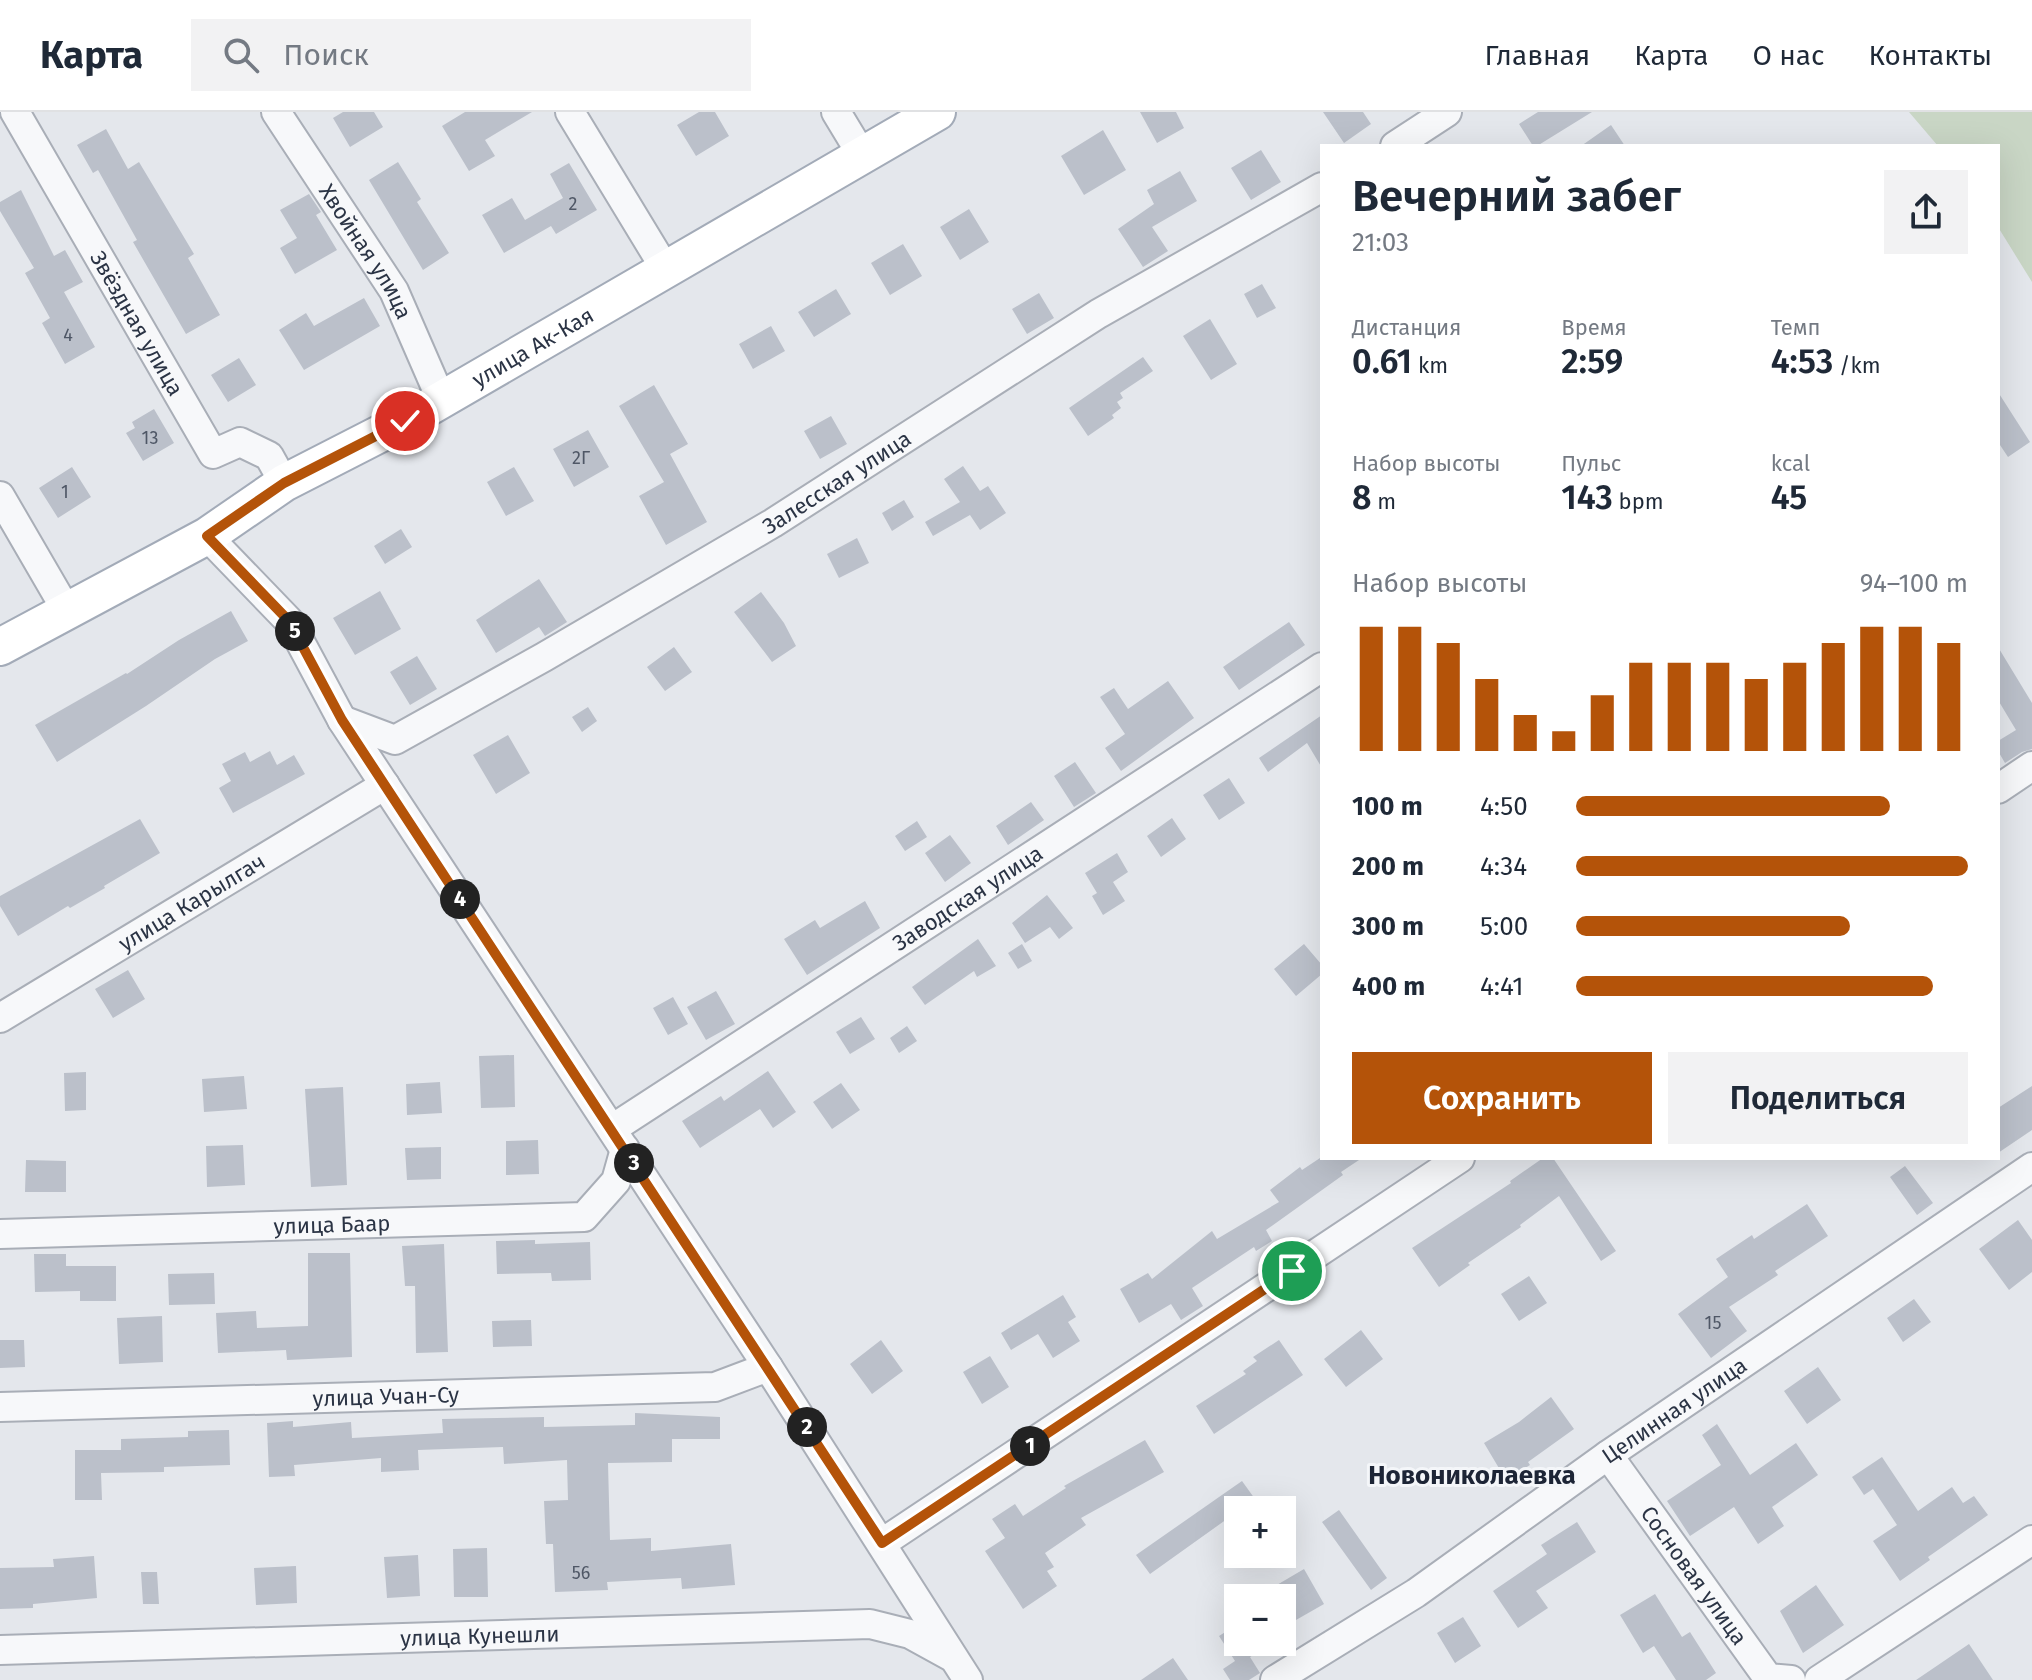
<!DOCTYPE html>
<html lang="ru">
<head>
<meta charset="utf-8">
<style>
	body { margin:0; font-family:"Fira Sans",sans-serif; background:#f2f2f3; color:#1f2937; height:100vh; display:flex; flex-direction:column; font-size:30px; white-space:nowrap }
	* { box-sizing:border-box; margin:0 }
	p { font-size:26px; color:#747a83 }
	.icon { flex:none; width:44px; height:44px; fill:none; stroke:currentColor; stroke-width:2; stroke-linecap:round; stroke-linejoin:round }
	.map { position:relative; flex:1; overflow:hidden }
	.panel { position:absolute; left:1320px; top:32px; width:680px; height:1016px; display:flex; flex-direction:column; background:#fff; border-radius:0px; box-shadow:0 8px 32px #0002 }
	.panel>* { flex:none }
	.controls { position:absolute; left:1224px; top:1384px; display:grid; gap:16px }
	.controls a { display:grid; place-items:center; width:72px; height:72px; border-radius:0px; background:#fff; box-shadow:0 8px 32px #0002; font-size:40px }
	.pin { position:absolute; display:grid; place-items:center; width:68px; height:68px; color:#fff; margin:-34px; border:4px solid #fff; border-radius:50%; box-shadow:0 2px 8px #0007 }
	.km { position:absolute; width:40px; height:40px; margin:-20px; border-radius:50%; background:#222; color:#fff; font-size:22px; line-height:40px; text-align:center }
	.round { display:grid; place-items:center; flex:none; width:84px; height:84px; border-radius:0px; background:#f2f2f3 }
	.headline { display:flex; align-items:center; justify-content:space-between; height:136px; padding:0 32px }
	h1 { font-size:44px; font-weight:600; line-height:60px }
	.stats { display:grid; grid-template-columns:repeat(3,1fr); gap:12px; height:136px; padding:8px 32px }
	.stats div { display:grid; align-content:center }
	.stats b { font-size:34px; font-weight:600 }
	.stats small { font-size:22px; font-weight:400 }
	.stats p { font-size:22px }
	.chart { height:224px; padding:16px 32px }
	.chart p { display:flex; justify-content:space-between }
	.chart svg { width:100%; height:144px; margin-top:8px; stroke:#b45309; stroke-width:6 }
	.button { display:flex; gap:16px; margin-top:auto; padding:16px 32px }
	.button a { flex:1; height:92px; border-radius:0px; background:#b45309; color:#fff; font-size:32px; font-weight:600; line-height:92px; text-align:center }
	.button a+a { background:#f2f2f3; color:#1f2937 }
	ul { padding:0 32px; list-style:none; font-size:26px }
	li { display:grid; grid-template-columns:128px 96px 1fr; align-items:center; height:60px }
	li i { height:20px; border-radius:10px; background:#b45309 }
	header { display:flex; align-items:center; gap:48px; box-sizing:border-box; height:112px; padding:0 40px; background:#fff; border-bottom:2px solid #e0e1e3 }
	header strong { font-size:38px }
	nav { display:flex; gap:44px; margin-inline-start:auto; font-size:28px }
	.search { width:560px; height:72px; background:#f2f2f3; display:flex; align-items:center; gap:20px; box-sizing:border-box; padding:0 28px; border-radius:0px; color:#747a83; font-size:30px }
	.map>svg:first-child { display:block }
	.green { fill:#c9d6c5 }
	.building { fill:#bbc0ca }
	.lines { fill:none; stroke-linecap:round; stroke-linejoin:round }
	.minor-casing { stroke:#a9aeb7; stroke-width:32 }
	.major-casing { stroke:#a3abb8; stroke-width:40 }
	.minor { stroke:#f7f8fa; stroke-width:28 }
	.major { stroke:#fff; stroke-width:36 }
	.route-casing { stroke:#fff; stroke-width:16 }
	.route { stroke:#b45309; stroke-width:10 }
	.labels { text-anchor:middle; stroke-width:6; stroke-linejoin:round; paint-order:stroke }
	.number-label { font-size:18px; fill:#4f5766 }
	.street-label { font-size:22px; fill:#2b3445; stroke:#f4f6f9 }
	.quarter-label { font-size:26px; font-weight:bold; fill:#1d2536; stroke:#f4f6f9 }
</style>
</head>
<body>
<header>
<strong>Карта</strong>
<div class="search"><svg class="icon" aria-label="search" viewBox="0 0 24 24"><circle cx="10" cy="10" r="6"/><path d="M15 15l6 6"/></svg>Поиск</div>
<nav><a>Главная</a><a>Карта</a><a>О нас</a><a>Контакты</a></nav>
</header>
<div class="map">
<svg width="2032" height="1568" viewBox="0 0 2032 1568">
	<rect width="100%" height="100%" fill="#e4e7ec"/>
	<path class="green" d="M 1909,0 L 2032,0 L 2032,170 L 1998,115 L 1998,34 L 1938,34 Z"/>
	<path class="building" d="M 343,0 L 374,0 L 383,15 L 350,35 L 333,6 Z
		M 465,0 L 532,0 L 485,28 L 495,44 L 469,59 L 442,14 Z
		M 699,0 L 715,0 L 729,24 L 696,44 L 677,13 Z
		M 1140,0 L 1176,0 L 1184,16 L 1157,31 Z
		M 1323,0 L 1363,0 L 1371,12 L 1344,31 Z
		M 1538,0 L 1592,0 L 1537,34 L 1533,34 L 1519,12 Z
		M 1611,13 L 1625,34 L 1581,34 Z
		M 106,17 L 128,57 L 139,50 L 194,142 L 188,146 L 220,203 L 186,222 L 133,130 L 137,128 L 98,58 L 93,61 L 77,33 Z
		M 1103,18 L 1126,58 L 1084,83 L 1061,44 Z
		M 1261,38 L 1281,70 L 1251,88 L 1231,56 Z
		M 398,50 L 421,87 L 417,90 L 449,141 L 423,158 L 369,68 Z
		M 569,51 L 597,98 L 556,122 L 551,114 L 504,141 L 482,103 L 512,86 L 525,108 L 563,86 L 550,62 Z
		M 1180,59 L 1197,89 L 1152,115 L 1168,139 L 1143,155 L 1118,117 L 1154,92 L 1147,78 Z
		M 21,78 L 54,144 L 65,138 L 83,170 L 64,180 L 95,235 L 65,252 L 42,211 L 50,206 L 25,161 L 34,156 L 0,99 L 0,90 Z
		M 309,82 L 321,100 L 316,103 L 337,138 L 295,162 L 280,136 L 297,126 L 280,98 Z
		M 969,97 L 989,130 L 960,148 L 940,115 Z
		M 903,132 L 922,164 L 890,183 L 871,151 Z
		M 1262,172 L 1276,196 L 1257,206 L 1244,182 Z
		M 836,177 L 851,202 L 814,225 L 798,200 Z
		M 1039,181 L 1054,206 L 1027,222 L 1012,197 Z
		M 364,186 L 380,214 L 304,258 L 279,218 L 306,201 L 314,214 Z
		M 1210,207 L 1237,252 L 1211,268 L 1183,224 Z
		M 771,214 L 785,239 L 753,257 L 739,232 Z
		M 1143,245 L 1153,259 L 1120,281 L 1123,286 L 1117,290 L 1121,296 L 1112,303 L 1114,306 L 1088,324 L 1069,296 Z
		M 239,246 L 256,273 L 228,290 L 211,263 Z
		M 654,273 L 688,332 L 670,342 L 707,410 L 666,433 L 639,384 L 664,370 L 619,294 Z
		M 1998,280 L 2030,330 L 2008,345 L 1998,330 Z
		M 154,297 L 174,331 L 143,349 L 126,321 L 135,316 L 132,310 Z
		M 831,304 L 847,332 L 820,347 L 804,319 Z
		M 588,318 L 609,355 L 574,375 L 553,337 Z
		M 963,354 L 980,379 L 988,374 L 1006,401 L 980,418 L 970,403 L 933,424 L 925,410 L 960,390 L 944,367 Z
		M 72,355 L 91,385 L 58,406 L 39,376 Z
		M 514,355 L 534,389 L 506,404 L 487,370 Z
		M 904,388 L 914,405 L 892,419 L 882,401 Z
		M 401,417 L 412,435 L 385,452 L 374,434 Z
		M 857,426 L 869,451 L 839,466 L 827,442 Z
		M 539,467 L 567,510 L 545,524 L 539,515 L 496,541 L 476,508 Z
		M 380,479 L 401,517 L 355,543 L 333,506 Z
		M 761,480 L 784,511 L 796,534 L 772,550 L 734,500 Z
		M 231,499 L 248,529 L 215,547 L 146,594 L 57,650 L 35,613 L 126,561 L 127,562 L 179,528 Z
		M 1289,510 L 1305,533 L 1239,578 L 1223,555 Z
		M 674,535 L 692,560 L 665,579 L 647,555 Z
		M 1998,535 L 2032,591 L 2032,637 L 2022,640 L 2005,651 L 1998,639 L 1998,629 L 2016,618 L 1998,588 Z
		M 417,544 L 437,577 L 410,593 L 390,560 Z
		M 1168,569 L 1194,606 L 1121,659 L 1105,636 L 1125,622 L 1100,585 L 1114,576 L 1128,597 Z
		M 588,595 L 597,609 L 582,620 L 572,605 Z
		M 1322,603 L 1322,656 L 1307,631 L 1268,660 L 1259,646 Z
		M 508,623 L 530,661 L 496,682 L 473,643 Z
		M 270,639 L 277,653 L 294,643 L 305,662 L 233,701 L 219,676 L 231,669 L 222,652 L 245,640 L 250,650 Z
		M 1075,650 L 1096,681 L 1074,695 L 1054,664 Z
		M 1229,666 L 1245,691 L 1219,708 L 1203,683 Z
		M 1031,690 L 1044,708 L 1008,733 L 996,714 Z
		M 1172,706 L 1186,727 L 1161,745 L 1147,724 Z
		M 140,707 L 160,741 L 104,774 L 105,776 L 70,796 L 68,794 L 18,824 L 0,794 L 0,784 Z
		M 917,709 L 927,725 L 905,739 L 895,724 Z
		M 950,723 L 971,751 L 945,770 L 925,741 Z
		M 1117,741 L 1128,760 L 1113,770 L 1125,789 L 1103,803 L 1092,784 L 1097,781 L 1085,761 Z
		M 1047,783 L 1073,816 L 1059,827 L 1050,815 L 1025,831 L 1012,811 Z
		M 865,789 L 880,816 L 807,863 L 784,827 L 815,808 L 820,816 Z
		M 978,827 L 996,854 L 977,865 L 974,859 L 925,893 L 912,875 Z
		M 1022,832 L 1032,849 L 1018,857 L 1008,841 Z
		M 1304,832 L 1322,853 L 1322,862 L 1296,884 L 1274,857 Z
		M 128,858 L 145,887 L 113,906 L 95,877 Z
		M 716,879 L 735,912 L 706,928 L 687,895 Z
		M 673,885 L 688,912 L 668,923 L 653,896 Z
		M 861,905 L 875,927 L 850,942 L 836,920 Z
		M 907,914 L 917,929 L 899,941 L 890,926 Z
		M 514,943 L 515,995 L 481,996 L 479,944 Z
		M 768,959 L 796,1000 L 773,1016 L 760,997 L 700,1036 L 682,1009 L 721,984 L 724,989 Z
		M 86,960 L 86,998 L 65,999 L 64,961 Z
		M 244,964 L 247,997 L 204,1000 L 202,967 Z
		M 440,970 L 442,1001 L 407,1003 L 406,972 Z
		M 841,971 L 860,998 L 832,1017 L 813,990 Z
		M 2032,974 L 2032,1018 L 1998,1041 L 1998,996 Z
		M 343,975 L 347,1073 L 311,1075 L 305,977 Z
		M 538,1028 L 539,1062 L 506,1063 L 506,1029 Z
		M 243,1033 L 245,1073 L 207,1075 L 206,1034 Z
		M 441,1035 L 441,1067 L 407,1068 L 405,1036 Z
		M 1320,1046 L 1362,1046 L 1341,1060 L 1343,1063 L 1266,1118 L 1272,1129 L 1256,1139 L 1254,1135 L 1192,1176 L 1203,1194 L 1181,1208 L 1171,1192 L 1139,1211 L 1120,1177 L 1148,1161 L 1152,1167 L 1212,1119 L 1217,1127 L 1279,1090 L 1270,1078 L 1300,1055 L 1302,1058 Z
		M 1543,1046 L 1553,1046 L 1616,1139 L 1601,1149 L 1559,1084 L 1520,1113 L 1521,1115 L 1468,1151 L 1470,1153 L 1439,1175 L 1412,1136 L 1511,1071 L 1510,1069 Z
		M 26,1048 L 66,1049 L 66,1080 L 25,1080 Z
		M 1905,1054 L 1933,1091 L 1917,1103 L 1890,1065 Z
		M 1807,1092 L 1828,1124 L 1775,1159 L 1778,1163 L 1729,1195 L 1747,1219 L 1711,1246 L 1678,1202 L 1728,1165 L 1716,1147 L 1752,1123 L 1754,1127 Z
		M 2018,1108 L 2032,1128 L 2032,1160 L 2009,1178 L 1979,1137 Z
		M 535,1128 L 535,1132 L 590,1130 L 591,1168 L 552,1169 L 551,1161 L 497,1162 L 496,1129 Z
		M 444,1132 L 448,1240 L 416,1241 L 415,1174 L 405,1174 L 402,1134 Z
		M 308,1141 L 350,1141 L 352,1245 L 287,1248 L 286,1238 L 218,1241 L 216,1201 L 256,1199 L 257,1216 L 308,1214 Z
		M 34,1142 L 66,1142 L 66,1154 L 116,1154 L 116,1189 L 80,1189 L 80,1179 L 35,1180 Z
		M 214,1161 L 215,1192 L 169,1193 L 168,1162 Z
		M 1529,1164 L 1547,1191 L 1519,1209 L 1501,1182 Z
		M 1063,1183 L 1076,1205 L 1068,1210 L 1080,1229 L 1053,1246 L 1038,1222 L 1011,1238 L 1001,1221 Z
		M 1914,1187 L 1931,1210 L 1903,1230 L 1887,1206 Z
		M 162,1204 L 163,1250 L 119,1252 L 117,1206 Z
		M 531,1208 L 532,1234 L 493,1235 L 492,1209 Z
		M 1361,1218 L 1383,1247 L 1346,1275 L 1324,1247 Z
		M 0,1228 L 24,1228 L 25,1255 L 0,1256 Z
		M 881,1228 L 903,1259 L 872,1282 L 850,1252 Z
		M 1279,1228 L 1303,1263 L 1214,1322 L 1196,1294 L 1246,1262 L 1243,1259 L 1257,1249 L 1253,1245 Z
		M 990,1244 L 1009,1275 L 982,1292 L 963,1260 Z
		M 1818,1255 L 1841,1288 L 1807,1312 L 1784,1279 Z
		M 1551,1285 L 1574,1317 L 1528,1350 L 1530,1353 L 1506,1368 L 1484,1331 L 1519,1310 Z
		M 635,1301 L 720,1305 L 720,1327 L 672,1327 L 672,1350 L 608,1351 L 610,1428 L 651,1426 L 651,1439 L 731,1432 L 735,1473 L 682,1477 L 681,1466 L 607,1470 L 608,1478 L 555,1480 L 553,1432 L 546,1432 L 544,1389 L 568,1388 L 567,1348 L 504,1352 L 503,1335 L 418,1338 L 419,1358 L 381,1360 L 381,1346 L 294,1353 L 295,1364 L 269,1365 L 267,1311 L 293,1309 L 293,1315 L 351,1310 L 352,1326 L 443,1321 L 442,1307 L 544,1305 L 544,1315 L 635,1313 Z
		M 1717,1312 L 1750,1363 L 1796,1331 L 1818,1363 L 1772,1395 L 1784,1414 L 1758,1432 L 1734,1395 L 1690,1424 L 1667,1389 L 1721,1353 L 1702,1323 Z
		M 229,1318 L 230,1353 L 164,1355 L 164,1360 L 101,1361 L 102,1388 L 75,1388 L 75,1338 L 121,1338 L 121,1327 L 188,1325 L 188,1319 Z
		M 1145,1328 L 1164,1360 L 1081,1406 L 1086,1413 L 1045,1441 L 1054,1455 L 1047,1459 L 1057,1474 L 1023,1497 L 985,1439 L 1005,1426 L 992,1407 L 1015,1392 L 1023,1404 L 1066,1376 L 1064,1374 Z
		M 1882,1345 L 1918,1399 L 1952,1375 L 1963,1391 L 1974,1384 L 1988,1403 L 1928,1445 L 1930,1448 L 1900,1469 L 1873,1429 L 1897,1413 L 1873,1377 L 1864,1383 L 1852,1365 Z
		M 1242,1369 L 1255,1387 L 1150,1462 L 1136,1443 Z
		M 1339,1398 L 1387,1466 L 1371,1478 L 1322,1410 Z
		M 1577,1410 L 1596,1440 L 1536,1479 L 1548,1496 L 1518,1516 L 1493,1479 L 1547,1442 L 1541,1433 Z
		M 487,1436 L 488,1485 L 454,1485 L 453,1437 Z
		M 418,1443 L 420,1484 L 387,1486 L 384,1445 Z
		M 94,1444 L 97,1486 L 33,1492 L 33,1496 L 0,1497 L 0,1456 L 54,1455 L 53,1447 Z
		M 296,1454 L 297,1491 L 256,1493 L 254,1456 Z
		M 1304,1457 L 1324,1492 L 1282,1516 L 1282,1486 L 1255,1486 Z
		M 141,1460 L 157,1460 L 159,1492 L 143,1492 Z
		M 1816,1473 L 1844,1513 L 1803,1541 L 1780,1499 Z
		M 1655,1482 L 1682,1525 L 1690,1520 L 1716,1561 L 1706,1568 L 1676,1568 L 1654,1534 L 1643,1541 L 1620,1503 Z
		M 1463,1505 L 1481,1534 L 1455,1551 L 1437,1521 Z
		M 1238,1512 L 1238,1530 L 1273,1530 L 1250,1545 L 1260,1561 L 1249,1568 L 1230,1568 L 1223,1557 L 1235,1549 L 1219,1524 Z
		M 1969,1532 L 1993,1568 L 1916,1568 Z
		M 1173,1546 L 1188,1568 L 1141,1568 Z"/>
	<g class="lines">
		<g class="minor-casing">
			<g id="minor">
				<path id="s1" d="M 15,0 L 213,342 L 240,330 L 269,344 L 284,371"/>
				<path id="s2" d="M 276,0 L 394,179 L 441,287"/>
				<path d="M 570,0 L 666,158"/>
				<path d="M 836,0 L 862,43"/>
				<path d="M 1395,34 L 1447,0"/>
				<path d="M 0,384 L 68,501"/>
				<path d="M 207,424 L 289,509 L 342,608 L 768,1255 L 968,1568"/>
				<path id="s3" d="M 342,608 L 395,628 L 544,545 L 773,411 L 1098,202 L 1322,75"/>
				<path d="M 1998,677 L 2032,654"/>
				<path id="s4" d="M 0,906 L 385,673"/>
				<path id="s5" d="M 612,1017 L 1322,555"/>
				<path id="s6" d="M 0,1122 L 584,1105 L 616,1069 L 625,1037"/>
				<path id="s7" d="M 0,1295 L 715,1275 L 768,1255"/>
				<path id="s8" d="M 1608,1343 L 1768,1566 L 1791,1568"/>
				<path d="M 882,1431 L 1460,1046"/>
				<path id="s9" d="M 0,1538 L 870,1512 L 910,1522 L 950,1544"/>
				<path id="s10" d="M 1275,1568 L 1416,1481 L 1608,1343 L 2032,1055"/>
				<path d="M 1819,1568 L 2032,1428"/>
			</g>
		</g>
		<g class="major-casing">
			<g id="major">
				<path id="s11" d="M 0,535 L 207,424 L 284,371 L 405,309 L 937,0"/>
			</g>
		</g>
		<use href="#minor" class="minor"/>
		<use href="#major" class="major"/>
	</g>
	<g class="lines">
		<g class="route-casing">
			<path id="route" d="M 405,309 L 284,371 L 207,424 L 289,509 L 342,608 L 882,1431 L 1292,1159"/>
		</g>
		<use href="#route" class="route"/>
	</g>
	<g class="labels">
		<g class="number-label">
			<text x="573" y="98">2</text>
			<text x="68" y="229">4</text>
			<text x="150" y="332">13</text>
			<text x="581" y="352">2Г</text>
			<text x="65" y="386">1</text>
			<text x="1713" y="1217">15</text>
			<text x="581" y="1467">56</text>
		</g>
		<g class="street-label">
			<text dy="8" stroke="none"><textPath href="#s2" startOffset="166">Хвойная улица</textPath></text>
			<text dy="8" stroke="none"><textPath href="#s1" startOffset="244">Звёздная улица</textPath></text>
			<text dy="8" stroke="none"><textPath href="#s11" startOffset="612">улица Ак-Кая</textPath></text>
			<text dy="8" stroke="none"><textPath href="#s3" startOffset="568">Залесская улица</textPath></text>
			<text dy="8" stroke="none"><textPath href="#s5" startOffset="424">Заводская улица</textPath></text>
			<text dy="8" stroke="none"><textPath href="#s4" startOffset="224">улица Карылгач</textPath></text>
			<text dy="8" stroke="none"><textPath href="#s6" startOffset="332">улица Баар</textPath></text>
			<text dy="8" stroke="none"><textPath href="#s7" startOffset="386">улица Учан-Су</textPath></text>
			<text dy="8" stroke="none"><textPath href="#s10" startOffset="482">Целинная улица</textPath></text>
			<text dy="8" stroke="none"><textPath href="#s8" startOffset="148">Сосновая улица</textPath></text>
			<text dy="8" stroke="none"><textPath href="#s9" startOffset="480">улица Кунешли</textPath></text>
		</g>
		<g class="quarter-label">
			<text x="1472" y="1372">Новониколаевка</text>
		</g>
	</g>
</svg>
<div class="controls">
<a>+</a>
<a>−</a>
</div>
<div class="pin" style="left:1292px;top:1159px;background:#1e9e55"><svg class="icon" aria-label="arrive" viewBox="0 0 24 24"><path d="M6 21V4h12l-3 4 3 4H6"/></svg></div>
<div class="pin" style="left:405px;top:309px;background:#d93025"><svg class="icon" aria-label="check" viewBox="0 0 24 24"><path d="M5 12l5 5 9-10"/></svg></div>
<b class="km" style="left:1030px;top:1334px">1</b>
<b class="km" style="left:807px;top:1315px">2</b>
<b class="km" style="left:634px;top:1051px">3</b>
<b class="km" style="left:460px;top:787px">4</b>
<b class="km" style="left:295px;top:519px">5</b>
<section class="panel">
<div class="headline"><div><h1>Вечерний забег</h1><p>21:03</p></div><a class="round"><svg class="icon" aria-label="share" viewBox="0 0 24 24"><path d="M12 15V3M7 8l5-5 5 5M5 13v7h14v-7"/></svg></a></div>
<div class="stats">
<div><p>Дистанция</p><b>0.61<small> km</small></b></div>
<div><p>Время</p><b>2:59</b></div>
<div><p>Темп</p><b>4:53<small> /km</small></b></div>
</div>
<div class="stats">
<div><p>Набор высоты</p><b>8<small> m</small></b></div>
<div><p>Пульс</p><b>143<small> bpm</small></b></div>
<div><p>kcal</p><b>45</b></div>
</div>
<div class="chart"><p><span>Набор высоты</span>94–100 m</p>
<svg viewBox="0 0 160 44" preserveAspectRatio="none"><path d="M5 44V6M15 44V6M25 44V11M35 44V22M45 44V33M55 44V38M65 44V27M75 44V17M85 44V17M95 44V17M105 44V22M115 44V17M125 44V11M135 44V6M145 44V6M155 44V11"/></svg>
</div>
<ul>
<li><b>100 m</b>4:50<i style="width:80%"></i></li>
<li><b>200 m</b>4:34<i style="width:100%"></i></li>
<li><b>300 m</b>5:00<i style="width:70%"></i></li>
<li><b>400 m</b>4:41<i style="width:91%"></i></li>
</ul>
<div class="button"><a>Сохранить</a><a>Поделиться</a></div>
</section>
</div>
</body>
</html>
